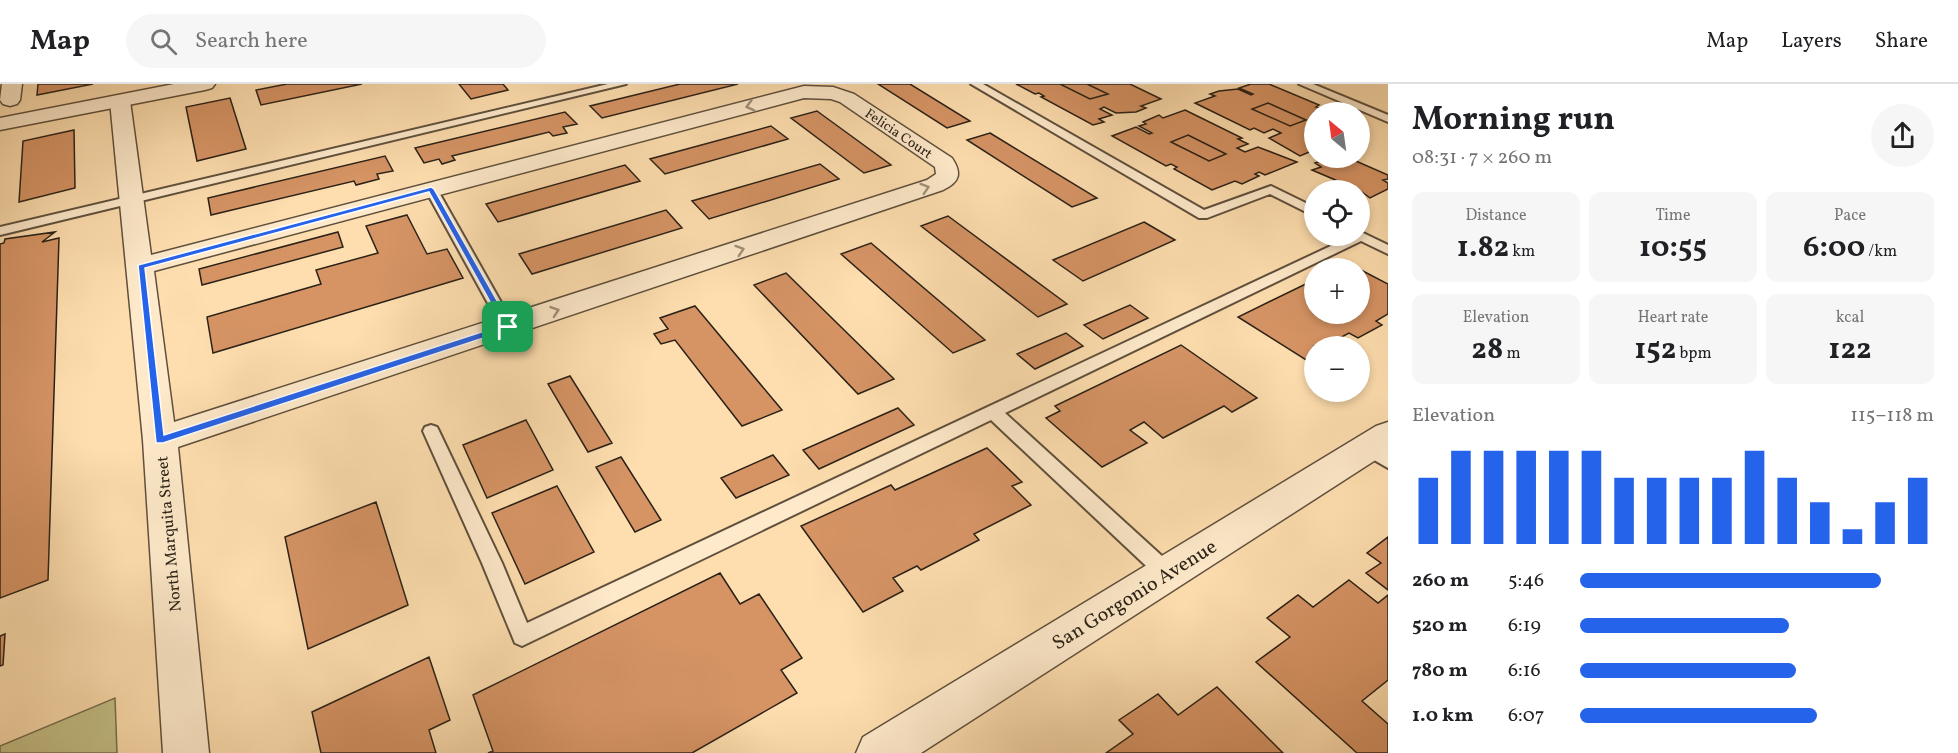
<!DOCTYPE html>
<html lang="en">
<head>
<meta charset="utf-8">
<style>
	body { margin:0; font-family:Vollkorn,serif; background:#f6f6f6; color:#202124; height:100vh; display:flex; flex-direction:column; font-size:22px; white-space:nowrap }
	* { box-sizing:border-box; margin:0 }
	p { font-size:20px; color:#757577 }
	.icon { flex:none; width:33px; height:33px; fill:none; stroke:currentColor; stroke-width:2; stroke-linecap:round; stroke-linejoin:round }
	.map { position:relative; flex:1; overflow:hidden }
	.sheet { display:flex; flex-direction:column; background:#fff; width:570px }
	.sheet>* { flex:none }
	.needle { width:39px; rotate:331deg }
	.fabs { position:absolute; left:1304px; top:18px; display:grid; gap:12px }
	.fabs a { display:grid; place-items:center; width:66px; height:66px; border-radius:50%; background:#fff; box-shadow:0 3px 9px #0003; font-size:30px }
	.pin { position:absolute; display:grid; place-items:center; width:51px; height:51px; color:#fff; margin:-26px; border-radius:12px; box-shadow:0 3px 9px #0006 }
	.round { display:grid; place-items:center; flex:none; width:63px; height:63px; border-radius:32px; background:#f6f6f6 }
	.head { display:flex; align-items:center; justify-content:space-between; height:102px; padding:0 24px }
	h1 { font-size:33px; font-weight:700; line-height:45px }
	.metrics { display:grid; grid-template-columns:repeat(3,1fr); gap:9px; height:102px; padding:6px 24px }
	.metrics div { display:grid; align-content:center; border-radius:12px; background:#f6f6f6; text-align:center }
	.metrics b { font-size:30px; font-weight:700 }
	.metrics small { font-size:16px; font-weight:400 }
	.metrics p { font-size:16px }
	.chart { height:168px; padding:12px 24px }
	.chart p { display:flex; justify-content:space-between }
	.chart svg { width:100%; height:108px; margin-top:6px; stroke:#2563eb; stroke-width:6 }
	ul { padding:0 24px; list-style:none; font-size:20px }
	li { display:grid; grid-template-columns:96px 72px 1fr; align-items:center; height:45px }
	li i { height:15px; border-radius:8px; background:#2563eb }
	header { display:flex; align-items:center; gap:36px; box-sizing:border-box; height:84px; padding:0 30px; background:#fff; border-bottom:2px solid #e0e0e0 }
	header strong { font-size:28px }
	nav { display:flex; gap:33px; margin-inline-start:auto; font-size:21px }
	.search { width:420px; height:54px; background:#f6f6f6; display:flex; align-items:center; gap:15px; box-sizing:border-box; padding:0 21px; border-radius:33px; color:#757577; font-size:22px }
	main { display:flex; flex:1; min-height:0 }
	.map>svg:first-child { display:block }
	.green { fill:#c4c087; stroke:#77704f; stroke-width:1.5 }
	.building { fill:#d69465; stroke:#2a2117; stroke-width:1.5; fill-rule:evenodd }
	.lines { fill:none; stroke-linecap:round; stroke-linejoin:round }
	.service-casing { stroke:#5f503d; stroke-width:4 }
	.minor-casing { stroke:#5f503d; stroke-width:3 }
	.tertiary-casing { stroke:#5f503d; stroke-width:3 }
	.service { fill:#feeacb; fill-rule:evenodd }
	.minor { fill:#feeacb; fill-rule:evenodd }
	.tertiary { fill:#feeacb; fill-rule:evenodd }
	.oneway { stroke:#9f907a }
	.route { fill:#2563eb; stroke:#fff; stroke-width:1.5; fill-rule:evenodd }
	.labels { text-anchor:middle; stroke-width:4.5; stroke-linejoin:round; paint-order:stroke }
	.far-street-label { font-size:14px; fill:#2a2117; stroke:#feeacb }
	.street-label { font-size:16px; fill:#2a2117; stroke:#feeacb }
	.near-street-label { font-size:20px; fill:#2a2117; stroke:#feeacb }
</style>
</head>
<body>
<header>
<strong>Map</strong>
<div class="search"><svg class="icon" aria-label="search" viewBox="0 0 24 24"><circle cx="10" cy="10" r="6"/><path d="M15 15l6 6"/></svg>Search here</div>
<nav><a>Map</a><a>Layers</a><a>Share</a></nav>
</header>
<main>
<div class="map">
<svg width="1388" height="669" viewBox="0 0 1388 669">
	<rect width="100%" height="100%" fill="#fedeaf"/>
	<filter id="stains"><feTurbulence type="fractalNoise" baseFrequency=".00333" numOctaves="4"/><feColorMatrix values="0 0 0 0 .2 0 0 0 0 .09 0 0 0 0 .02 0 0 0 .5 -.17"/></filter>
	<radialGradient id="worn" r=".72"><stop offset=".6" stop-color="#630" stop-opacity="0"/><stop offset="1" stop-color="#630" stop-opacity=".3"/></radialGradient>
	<path class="green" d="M 115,614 L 117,669 L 0,669 L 0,662 Z"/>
	<path class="building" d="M 38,0 L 93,0 L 37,11 Z
		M 287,0 L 362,0 L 261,21 L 256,6 Z
		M 459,0 L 503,0 L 508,6 L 471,15 Z
		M 680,0 L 738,0 L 602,34 L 590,22 Z
		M 878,0 L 910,0 L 970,37 L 947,44 Z
		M 1016,0 L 1060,0 L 1090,15 L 1108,10 L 1087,0 L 1130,0 L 1161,15 L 1141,22 L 1146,24 L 1136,28 L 1116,29 L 1104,23 L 1100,25 L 1112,31 L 1099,35 L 1104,38 L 1093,41 L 1041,13 L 1044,12 L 1039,9 L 1035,10 Z
		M 1060,0 L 1087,0 L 1108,10 L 1090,15 Z
		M 1251,0 L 1269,0 L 1319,21 L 1316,23 L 1335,28 L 1314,28 L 1314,66 L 1300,72 L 1269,54 L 1281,49 L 1273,45 L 1264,49 L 1254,44 L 1250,46 L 1195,19 L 1215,12 L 1210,10 L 1219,7 L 1238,5 L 1251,11 L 1253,10 L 1239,4 ZM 1268,19 L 1306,36 L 1290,42 L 1252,25 Z
		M 230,14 L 246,65 L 197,77 L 186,23 Z
		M 1268,19 L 1306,36 L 1290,42 L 1252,25 Z
		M 1185,26 L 1242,54 L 1238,55 L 1248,60 L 1237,64 L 1245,68 L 1258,63 L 1297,78 L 1265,91 L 1259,88 L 1255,90 L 1259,92 L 1242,100 L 1235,97 L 1212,106 L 1174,85 L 1177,83 L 1171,80 L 1166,82 L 1112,52 L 1136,43 L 1149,50 L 1152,49 L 1139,42 L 1146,40 L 1143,38 L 1159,31 L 1163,34 ZM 1188,51 L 1226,70 L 1209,77 L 1171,58 Z
		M 817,27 L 891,81 L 864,89 L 791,34 Z
		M 565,28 L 577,40 L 563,43 L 567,49 L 553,52 L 549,48 L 452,72 L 455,76 L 442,80 L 439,75 L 424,79 L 415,64 Z
		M 771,42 L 788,55 L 665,90 L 650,75 Z
		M 74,46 L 75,104 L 19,118 L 23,57 Z
		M 990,49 L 1097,114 L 1072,123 L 967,56 Z
		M 1188,51 L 1226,70 L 1209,77 L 1171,58 Z
		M 385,72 L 393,87 L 377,90 L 379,95 L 356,101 L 354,97 L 211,131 L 208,114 Z
		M 1330,74 L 1349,74 L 1388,91 L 1388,95 L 1383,96 L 1388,99 L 1388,105 L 1370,114 L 1359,106 L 1312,86 L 1321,83 L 1315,79 Z
		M 820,80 L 839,95 L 709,135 L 692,117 Z
		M 625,81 L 640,97 L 498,138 L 486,120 Z
		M 666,126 L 682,144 L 532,190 L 519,170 Z
		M 407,131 L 427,170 L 447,165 L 463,194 L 213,269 L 207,233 L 321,200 L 316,186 L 378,169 L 366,142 Z
		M 948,132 L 1067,220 L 1038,233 L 921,142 Z
		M 1144,138 L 1175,156 L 1083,197 L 1053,176 Z
		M 55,148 L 42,158 L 59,154 L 48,496 L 0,514 L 0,160 L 4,159 L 5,155 Z
		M 338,148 L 343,163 L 202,201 L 199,185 Z
		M 871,159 L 985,256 L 953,269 L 841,170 Z
		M 1359,185 L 1388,200 L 1388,230 L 1376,237 L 1382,241 L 1358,254 L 1349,249 L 1326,261 L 1329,262 L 1314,262 L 1314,281 L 1238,233 L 1314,196 L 1314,230 L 1359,230 Z
		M 786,189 L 894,295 L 858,310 L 754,201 Z
		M 1130,221 L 1148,234 L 1103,255 L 1084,241 Z
		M 695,222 L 782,326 L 742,342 L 675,256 L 661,260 L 654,250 L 668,245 L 660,234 Z
		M 1066,249 L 1083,262 L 1035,285 L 1017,270 Z
		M 1181,261 L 1257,314 L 1232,328 L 1224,322 L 1163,354 L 1144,338 L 1130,346 L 1147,359 L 1102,383 L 1046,334 L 1060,327 L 1055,322 Z
		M 570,292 L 612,359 L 588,368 L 548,300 Z
		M 898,324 L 914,341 L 819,385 L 803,366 Z
		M 526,336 L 553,386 L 487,414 L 463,361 Z
		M 987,364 L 1022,398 L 1012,402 L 1031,421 L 974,450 L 979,456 L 921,486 L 917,482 L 893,494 L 903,507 L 863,528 L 801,442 L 891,401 L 895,406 Z
		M 773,371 L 789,391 L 736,414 L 721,394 Z
		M 621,373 L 661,436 L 635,448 L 596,383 Z
		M 557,402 L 594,468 L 525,500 L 492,429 Z
		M 376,418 L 408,521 L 308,565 L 285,453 Z
		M 1388,453 L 1388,506 L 1366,489 L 1381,479 L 1367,469 Z
		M 720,489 L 740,520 L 759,510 L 802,574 L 781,586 L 797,609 L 692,669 L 488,669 L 493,667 L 473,611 Z
		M 1349,496 L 1378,519 L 1388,511 L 1388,596 L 1362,617 L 1388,640 L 1388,669 L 1357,669 L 1256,578 L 1290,553 L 1267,534 L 1298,511 L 1313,523 Z
		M 5,550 L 3,581 L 0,582 L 0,552 Z
		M 429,573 L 450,636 L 429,646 L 436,669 L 321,669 L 312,628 Z
		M 1217,603 L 1283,669 L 1106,669 L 1133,650 L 1119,636 L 1158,610 L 1178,631 Z"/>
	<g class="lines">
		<g class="service-casing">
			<path id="service" d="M 608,0 L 626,0 L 0,151 L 0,143 Z
				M 971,0 L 983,0 L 1204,126 L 1271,102 L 1314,123 L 1314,132 L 1270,110 L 1207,134 L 1199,134 Z
				M 1299,0 L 1313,0 L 1388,31 L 1388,38 Z
				M 431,101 L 437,105 L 515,243 L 513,246 L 508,248 L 501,243 L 425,105 Z
				M 1359,147 L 1388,161 L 1388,170 L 1361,157 L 1005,329 L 1174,483 L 1177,489 L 1174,495 L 1167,498 L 1160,495 L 991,336 L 522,562 L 515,559 L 482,479 L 423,347 L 425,343 L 431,341 L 437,343 L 439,347 L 502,479 L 527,539 L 1352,152 L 1359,152 Z
				M 1368,357 L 1388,368 L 1388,384 L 1362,369 L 1359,364 L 1362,359 Z"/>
		</g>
		<g class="minor-casing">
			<path id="minor" d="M 2,0 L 22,0 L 20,16 L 17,20 L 10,22 L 3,20 L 0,16 Z
				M 804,2 L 833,3 L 854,10 L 952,74 C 962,89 960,98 943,106 L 178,363 L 209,669 L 163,669 L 143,356 L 110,17 L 113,13 L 120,11 L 127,13 L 130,17 L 151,171 ZM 804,14 L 831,15 L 840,18 L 935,83 L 936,90 L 927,96 L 174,338 L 154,187 Z
				M 1388,338 L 1388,368 L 921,669 L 856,669 L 863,653 L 1376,342 Z"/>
		</g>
		<g class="tertiary-casing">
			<path id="tertiary" d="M 174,0 L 215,0 L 212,4 L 205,6 L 0,46 L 0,34 Z"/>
		</g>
		<use href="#service" class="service"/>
		<use href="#minor" class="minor"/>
		<use href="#tertiary" class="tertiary"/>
	</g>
	<defs><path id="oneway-chevron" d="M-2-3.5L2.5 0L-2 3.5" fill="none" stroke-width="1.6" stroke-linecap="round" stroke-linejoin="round" transform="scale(1.5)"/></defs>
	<g class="oneway">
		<use href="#oneway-chevron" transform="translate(750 22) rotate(165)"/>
		<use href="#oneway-chevron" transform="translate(925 104) rotate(-18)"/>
		<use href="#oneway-chevron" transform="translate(740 166) rotate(-18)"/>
		<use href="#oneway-chevron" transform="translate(555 227) rotate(-19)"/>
	</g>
	<path class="route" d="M 431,103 L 434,105 L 512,243 L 511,245 L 163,359 L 156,359 L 138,181 ZM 429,108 L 503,241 L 164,351 L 145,184 Z"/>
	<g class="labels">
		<g class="far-street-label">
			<text transform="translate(899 49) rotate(34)" y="5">Felicia Court</text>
		</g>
		<g class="street-label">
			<text transform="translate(168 450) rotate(-95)" y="6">North Marquita Street</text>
		</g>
		<g class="near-street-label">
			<text transform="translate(1134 510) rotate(-32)" y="7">San Gorgonio Avenue</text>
		</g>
	</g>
	<rect width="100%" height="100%" filter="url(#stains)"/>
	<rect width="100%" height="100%" fill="url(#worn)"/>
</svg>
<div class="fabs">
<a><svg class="needle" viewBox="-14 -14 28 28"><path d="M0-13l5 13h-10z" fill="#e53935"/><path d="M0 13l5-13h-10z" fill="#757577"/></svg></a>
<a><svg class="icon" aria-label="locate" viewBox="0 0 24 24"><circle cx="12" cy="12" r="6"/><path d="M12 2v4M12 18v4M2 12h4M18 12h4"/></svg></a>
<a>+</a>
<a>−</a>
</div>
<div class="pin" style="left:508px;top:243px;background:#1e9e55"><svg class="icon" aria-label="arrive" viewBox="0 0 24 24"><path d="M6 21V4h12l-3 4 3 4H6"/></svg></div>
</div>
<section class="sheet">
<div class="head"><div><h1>Morning run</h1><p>08:31 · 7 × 260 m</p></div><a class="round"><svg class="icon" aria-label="share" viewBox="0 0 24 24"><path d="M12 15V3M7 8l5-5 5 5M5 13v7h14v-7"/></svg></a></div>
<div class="metrics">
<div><p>Distance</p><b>1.82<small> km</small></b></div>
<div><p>Time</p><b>10:55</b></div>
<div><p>Pace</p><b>6:00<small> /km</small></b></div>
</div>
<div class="metrics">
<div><p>Elevation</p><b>28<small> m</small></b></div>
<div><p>Heart rate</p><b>152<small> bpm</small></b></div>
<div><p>kcal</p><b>122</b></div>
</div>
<div class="chart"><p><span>Elevation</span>115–118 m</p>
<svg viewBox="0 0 160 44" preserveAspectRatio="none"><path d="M5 44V17M15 44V6M25 44V6M35 44V6M45 44V6M55 44V6M65 44V17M75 44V17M85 44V17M95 44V17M105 44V6M115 44V17M125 44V27M135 44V38M145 44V27M155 44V17"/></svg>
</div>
<ul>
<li><b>260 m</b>5:46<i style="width:85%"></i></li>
<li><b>520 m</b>6:19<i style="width:59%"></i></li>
<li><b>780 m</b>6:16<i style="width:61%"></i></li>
<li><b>1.0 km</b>6:07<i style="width:67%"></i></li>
</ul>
</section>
</main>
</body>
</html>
